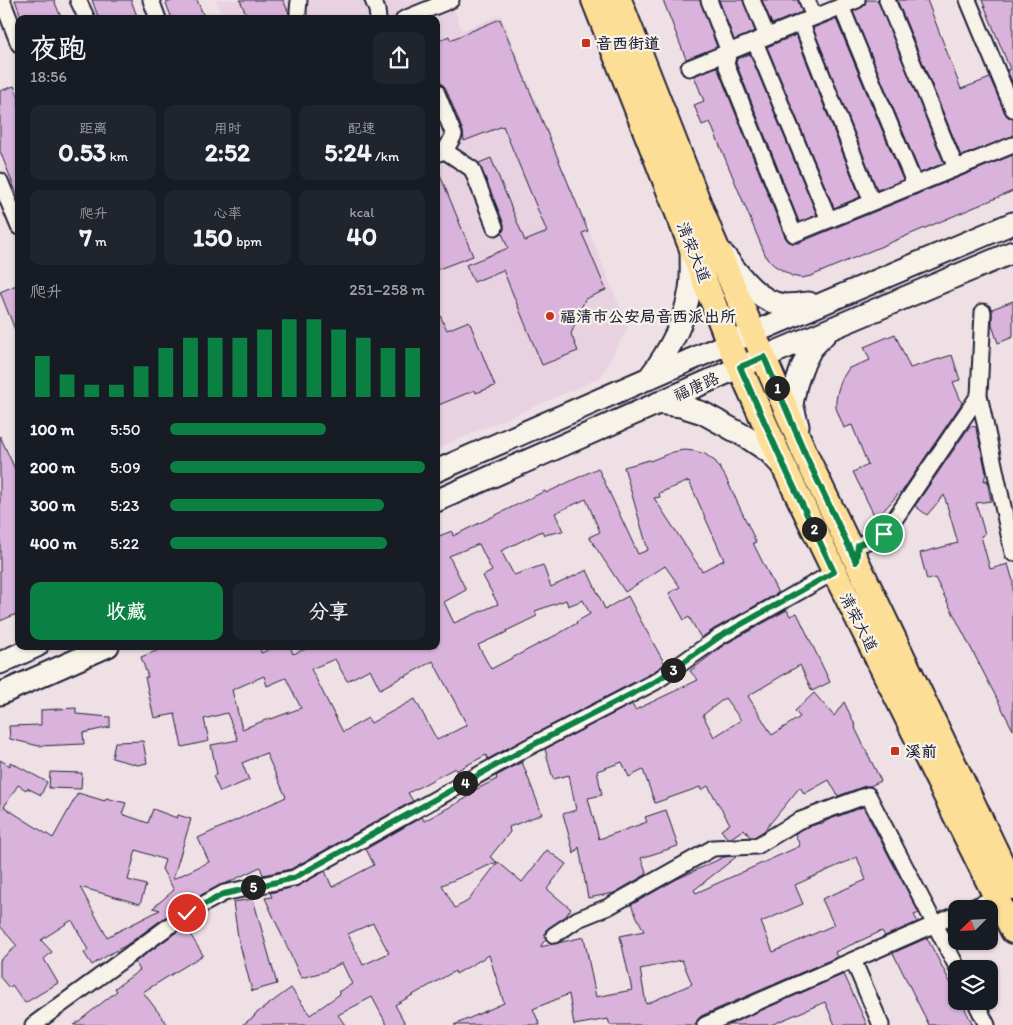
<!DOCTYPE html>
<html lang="zh">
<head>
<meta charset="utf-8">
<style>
	body { margin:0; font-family:Itim,"LXGW WenKai TC",sans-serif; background:#20242c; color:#f1f3f6; height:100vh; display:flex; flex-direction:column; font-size:19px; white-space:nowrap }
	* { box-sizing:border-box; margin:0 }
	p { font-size:16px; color:#9ea1a6 }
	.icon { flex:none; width:28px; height:28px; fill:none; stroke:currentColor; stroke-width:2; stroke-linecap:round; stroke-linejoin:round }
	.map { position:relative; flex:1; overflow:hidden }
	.panel { position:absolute; left:15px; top:15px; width:425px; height:635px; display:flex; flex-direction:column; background:#171b24; border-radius:10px; box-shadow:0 1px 4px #0004 }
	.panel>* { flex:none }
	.needle { width:32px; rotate:246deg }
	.tools { position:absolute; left:948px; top:900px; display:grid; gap:10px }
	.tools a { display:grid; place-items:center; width:50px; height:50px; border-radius:10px; background:#171b24; box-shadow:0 1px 4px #0004; font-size:25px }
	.pin { position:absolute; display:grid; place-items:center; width:42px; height:42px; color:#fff; margin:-21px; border:2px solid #fff; border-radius:50%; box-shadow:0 1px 5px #0007 }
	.km { position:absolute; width:25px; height:25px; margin:-12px; border-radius:50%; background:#222; color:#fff; font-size:14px; line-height:25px; text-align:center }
	.round { display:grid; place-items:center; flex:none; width:52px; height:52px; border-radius:10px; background:#20242c }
	.summary { display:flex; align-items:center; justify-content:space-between; height:85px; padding:0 15px }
	h1 { font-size:28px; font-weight:800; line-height:38px }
	.figures { display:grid; grid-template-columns:repeat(3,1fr); gap:8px; height:85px; padding:5px 15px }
	.figures div { display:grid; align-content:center; border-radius:10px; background:#20242c; text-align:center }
	.figures b { font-size:25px; font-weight:800 }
	.figures small { font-size:14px; font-weight:400 }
	.figures p { font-size:14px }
	.chart { height:140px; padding:10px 15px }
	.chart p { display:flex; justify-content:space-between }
	.chart svg { width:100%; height:90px; margin-top:5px; stroke:#0b8043; stroke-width:6 }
	.button { display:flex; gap:10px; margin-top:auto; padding:10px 15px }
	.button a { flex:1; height:58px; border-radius:10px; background:#0b8043; color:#fff; font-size:20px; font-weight:800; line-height:58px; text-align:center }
	.button a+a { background:#20242c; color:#f1f3f6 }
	ul { padding:0 15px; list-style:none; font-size:16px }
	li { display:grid; grid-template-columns:80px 60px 1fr; align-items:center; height:38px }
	li i { height:12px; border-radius:6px; background:#0b8043 }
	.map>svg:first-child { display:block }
	.built { fill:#e8d2e1 }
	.building { fill:#d9b3db; stroke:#22223b; fill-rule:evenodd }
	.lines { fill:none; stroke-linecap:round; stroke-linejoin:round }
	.street-casing { stroke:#22223b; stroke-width:19 }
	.secondary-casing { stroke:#22223b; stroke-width:25 }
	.primary-casing { stroke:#22223b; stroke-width:28 }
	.street { stroke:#f7f3e8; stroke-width:15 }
	.secondary { stroke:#f7f3e8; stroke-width:21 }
	.primary { stroke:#fdde96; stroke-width:24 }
	.route-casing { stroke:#fff; stroke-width:10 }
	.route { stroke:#0b8043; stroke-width:6 }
	.poi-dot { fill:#c8321e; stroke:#f7f3e8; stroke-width:2 }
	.labels { text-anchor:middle; stroke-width:4.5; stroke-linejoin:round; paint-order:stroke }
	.poi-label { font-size:16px; font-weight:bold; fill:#22223b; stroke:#f7f3e8; text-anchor:start }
	.street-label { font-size:16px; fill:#22223b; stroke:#f7f3e8 }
</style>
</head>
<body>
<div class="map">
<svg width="1013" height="1025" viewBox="0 0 1013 1025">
	<rect width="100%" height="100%" fill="#eee0e4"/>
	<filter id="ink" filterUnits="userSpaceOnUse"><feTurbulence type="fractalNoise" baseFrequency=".02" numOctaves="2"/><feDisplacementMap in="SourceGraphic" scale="10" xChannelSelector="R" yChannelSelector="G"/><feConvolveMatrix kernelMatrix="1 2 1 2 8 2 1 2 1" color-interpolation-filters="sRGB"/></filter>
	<g filter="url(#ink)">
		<path class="built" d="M 216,0 L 450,0 L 462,30 L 501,15 L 628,327 L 600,378 L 436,449 L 436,19 L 224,19 Z"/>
		<path class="building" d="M 15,0 L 54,0 L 60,15 L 50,19 L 22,19 Z
			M 92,0 L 131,0 L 138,19 L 99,19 Z
			M 175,0 L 197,0 L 205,19 L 172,19 L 166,3 Z
			M 240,0 L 283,0 L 289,13 L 289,19 L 248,19 Z
			M 663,0 L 700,0 L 717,47 L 686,59 Z
			M 719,0 L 743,0 L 755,31 L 734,40 Z
			M 762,0 L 798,0 L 802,12 L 772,24 Z
			M 866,0 L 878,0 L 944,163 L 920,173 L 853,12 L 864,6 Z
			M 897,0 L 927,0 L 961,89 L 990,78 L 1005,113 L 1008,117 L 1013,118 L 1013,136 L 961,156 Z
			M 982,0 L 1013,0 L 1013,84 L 1007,70 L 1010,69 Z
			M 500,19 L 588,231 L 582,233 L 606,290 L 585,299 L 571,334 L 578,351 L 542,365 L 503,270 L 474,282 L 466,265 L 508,248 L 502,233 L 504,229 L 504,224 L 479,163 L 491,158 L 525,241 L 547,232 L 503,126 L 464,141 L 463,131 L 445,87 L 441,83 L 436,70 L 436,42 L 449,36 L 450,40 Z
			M 836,19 L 903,180 L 877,190 L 813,28 Z
			M 796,35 L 860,197 L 834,208 L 767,47 Z
			M 750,54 L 817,215 L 799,222 L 736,63 L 737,59 Z
			M 717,67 L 785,237 L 788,241 L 792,243 L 798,243 L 1013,155 L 1013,191 L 811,276 L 801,278 L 792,276 L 775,266 L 767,259 L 710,122 L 702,125 L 694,105 L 704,101 L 694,76 Z
			M 14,86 L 19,98 L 19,197 L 18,197 L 0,151 L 0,91 Z
			M 436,165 L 473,256 L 436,270 Z
			M 19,284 L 19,337 L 18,337 L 0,292 Z
			M 1013,301 L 1013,337 L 998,343 L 992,325 L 992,309 Z
			M 436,307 L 447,330 L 469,321 L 495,386 L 476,393 L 475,390 L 436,406 Z
			M 895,334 L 910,368 L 952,355 L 960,380 L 953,382 L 962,403 L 901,493 L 900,492 L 876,519 L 853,472 L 868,465 L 852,425 L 844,428 L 836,408 L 836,400 L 838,390 L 842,379 L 849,368 L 870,360 L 864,347 Z
			M 970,426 L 976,427 L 977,435 L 978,435 L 986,473 L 984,481 L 987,480 L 991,501 L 976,503 L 985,534 L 981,536 L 990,569 L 1008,564 L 1013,581 L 1013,730 L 935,578 L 927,580 L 920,553 L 958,543 L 944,495 L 927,515 L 915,506 Z
			M 0,436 L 19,478 L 19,613 L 0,621 Z
			M 684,450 L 694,451 L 705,454 L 716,462 L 725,476 L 756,542 L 753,543 L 778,593 L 714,629 L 701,638 L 689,617 L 684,620 L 669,593 L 680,587 L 665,566 L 625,592 L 589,537 L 600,532 L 586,499 L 555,513 L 563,531 L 544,535 L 542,531 L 501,551 L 514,575 L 543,565 L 551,587 L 587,570 L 605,609 L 628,596 L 641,621 L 665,664 L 650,674 L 521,741 L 488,759 L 486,755 L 456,771 L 455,768 L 408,793 L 413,801 L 291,869 L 263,875 L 260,867 L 229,882 L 220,885 L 182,905 L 125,946 L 113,952 L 92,965 L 84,953 L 88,950 L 72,920 L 41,940 L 52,952 L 44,959 L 58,983 L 25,1003 L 12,985 L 9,988 L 0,977 L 0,960 L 17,946 L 0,926 L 0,760 L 10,766 L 10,762 L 47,782 L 41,795 L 27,788 L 26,790 L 18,785 L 4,807 L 53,838 L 78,793 L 105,801 L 106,798 L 126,803 L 122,814 L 148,823 L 153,809 L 177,818 L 178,815 L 191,819 L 173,879 L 209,862 L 198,838 L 286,797 L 266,753 L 242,763 L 249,780 L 220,792 L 213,776 L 217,774 L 211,745 L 238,740 L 227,713 L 204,719 L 209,741 L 182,747 L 175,714 L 154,718 L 145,677 L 148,677 L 141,657 L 169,646 L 260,646 L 261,653 L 277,646 L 290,646 L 293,654 L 313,646 L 436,646 L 436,531 L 439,536 L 452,531 L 453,536 L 545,491 L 546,493 L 598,468 L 638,554 L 648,550 L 624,467 L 649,460 L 650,461 L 673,452 ZM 689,481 L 724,560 L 702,571 L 654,498 L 660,497 L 659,493 ZM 479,544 L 492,571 L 483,576 L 498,604 L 454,623 L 444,602 L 466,590 L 449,556 ZM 566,600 L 568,606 L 583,600 L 590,614 L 576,622 L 577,623 L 560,633 L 491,669 L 478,645 L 507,632 L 506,631 L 537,616 L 535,611 ZM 335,659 L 347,681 L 370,669 L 380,689 L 404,676 L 404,677 L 433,661 L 467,725 L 437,740 L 415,699 L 371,723 L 368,718 L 343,732 L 311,669 ZM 264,676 L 267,686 L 286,678 L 301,708 L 271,719 L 271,718 L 242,729 L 232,690 ZM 136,850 L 165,860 L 162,869 L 174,890 L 153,908 L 160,910 L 107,937 L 80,887 L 140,904 L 146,885 L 128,880 Z
			M 787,610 L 790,616 L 797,613 L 830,682 L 812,691 L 800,665 L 748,696 L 772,735 L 800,717 L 795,711 L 814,693 L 834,716 L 844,702 L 856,727 L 855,728 L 881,781 L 870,786 L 865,786 L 838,796 L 829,780 L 804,794 L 800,787 L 764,831 L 754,837 L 750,837 L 744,829 L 731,838 L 727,838 L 721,830 L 730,824 L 708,786 L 701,790 L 700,787 L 655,803 L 643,770 L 629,777 L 622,762 L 597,771 L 602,795 L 588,798 L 599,839 L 647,822 L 645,817 L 666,810 L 678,846 L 641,858 L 647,874 L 614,893 L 588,898 L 579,847 L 574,854 L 563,814 L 576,810 L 569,775 L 553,779 L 545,749 L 632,704 L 635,710 L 698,680 L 690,671 L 724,645 ZM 725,698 L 741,720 L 714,737 L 703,715 Z
			M 76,708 L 76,714 L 110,717 L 110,727 L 83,733 L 84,744 L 39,746 L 10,739 L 9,726 L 41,725 L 41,710 Z
			M 143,741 L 147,763 L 138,765 L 112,758 L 115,742 Z
			M 522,762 L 542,814 L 509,827 L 510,832 L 490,857 L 497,862 L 442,885 L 455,908 L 468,901 L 498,862 L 522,882 L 547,850 L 566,864 L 547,889 L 571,909 L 565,917 L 546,930 L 545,935 L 546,939 L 540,947 L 584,937 L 596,997 L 632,990 L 620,936 L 644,931 L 631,905 L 675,880 L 724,857 L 735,856 L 736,857 L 694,890 L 696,893 L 800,846 L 795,834 L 802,829 L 820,823 L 821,824 L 828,820 L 863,807 L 919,913 L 914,915 L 918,922 L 885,936 L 882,931 L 835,952 L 837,957 L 701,1016 L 697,1020 L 696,1025 L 610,1025 L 608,1019 L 574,1025 L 569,994 L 533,1009 L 540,1025 L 454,1025 L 504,1003 L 489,955 L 456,974 L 455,971 L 395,1005 L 406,1025 L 387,1025 L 372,997 L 338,1015 L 345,1025 L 242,1025 L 255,1016 L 254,1015 L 291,988 L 310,1015 L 340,994 L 338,992 L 352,984 L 342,963 L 323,972 L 301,978 L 265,898 L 272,897 L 270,893 L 298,886 L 325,871 L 332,887 L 374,865 L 366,849 L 422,817 L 424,821 L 472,795 L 471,792 L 497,779 L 496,776 ZM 857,857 L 866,880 L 822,899 L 834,925 L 773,952 L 761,922 L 803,904 L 795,885 ZM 373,923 L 389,953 L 363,965 L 348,934 ZM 682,960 L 692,984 L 646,1004 L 640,969 Z
			M 50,772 L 82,773 L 81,789 L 49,788 Z
			M 253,899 L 277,984 L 252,991 L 238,937 L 233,902 Z
			M 185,926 L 203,955 L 143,992 L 168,1025 L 74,1025 L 117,991 L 115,988 L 140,970 L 135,962 Z
			M 927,938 L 956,993 L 956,1001 L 961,1001 L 973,1025 L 929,1025 L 893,953 Z
			M 844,974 L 867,1025 L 835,1025 L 825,1002 L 771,1025 L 728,1025 Z"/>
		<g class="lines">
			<g class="street-casing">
				<path id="street" d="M 2,0 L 19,44
					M 78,0 L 87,19
					M 151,0 L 158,19
					M 373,0 L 377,10 L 378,19
					M 709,0 L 729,52 L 726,64 L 794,234 L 1013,145
					M 752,0 L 767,36
					M 807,0 L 814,17
					M 887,0 L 956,168
					M 968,0 L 1013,109
					M 841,6 L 915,185
					M 298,19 L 298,11 L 299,0
					M 404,19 L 451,0
					M 801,22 L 872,202
					M 755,42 L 829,220
					M 689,68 L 857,0
					M 436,91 L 454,135 L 445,151 L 436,154
					M 445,151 L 472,169 L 495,227
					M 0,181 L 19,227
					M 983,312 L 979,395 L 1013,553
					M 856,561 L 858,545 L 884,535 L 979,395
					M 970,909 L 996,897
					M 554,935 L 578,919 L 608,907 L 713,848 L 757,846 L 798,821 L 868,795 L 958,969
					M 853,960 L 881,1025
					M 975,1001 L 987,1025
					M 33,1025 L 187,913 L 224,893 L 294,878 L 525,749 L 655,682 L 719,637 L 834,572
					M 705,1025 L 956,915"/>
			</g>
			<g class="secondary-casing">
				<path id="secondary" d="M 725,256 C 739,275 759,303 785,305 C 793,305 801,304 809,303
					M 648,379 C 668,353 685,322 690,289 C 692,276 691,263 691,250
					M 658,403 L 681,406 L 703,413 L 748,438 L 769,452 L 784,468
					M 798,426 L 792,404 L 796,385 L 802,367 L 811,349 L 827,332
					M 436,471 L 729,343 L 1013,223
					M 436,501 L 740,367 L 1013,252
					M 0,663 L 37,646
					M 0,694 L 108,646"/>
			</g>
			<g class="primary-casing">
				<path id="primary" d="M 594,0 L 729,343 L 785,469 L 839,581 L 1013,931
					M 619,0 L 712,237 L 807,458 L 1013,887"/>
			</g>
			<use href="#street" class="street"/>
			<use href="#secondary" class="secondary"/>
			<use href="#primary" class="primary"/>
		</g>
	</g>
	<g class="lines" filter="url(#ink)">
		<g class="route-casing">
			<path id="route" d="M 187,913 L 224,894 L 294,878 L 525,749 L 655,682 L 719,637 L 834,572 L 785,468 L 740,367 L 764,357 L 807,458 L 856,562 L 858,545 L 884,534"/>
		</g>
		<use href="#route" class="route"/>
	</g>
	<g class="poi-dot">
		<rect x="581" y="38" width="10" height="10" rx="2.5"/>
		<circle cx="550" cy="316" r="5"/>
		<rect x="890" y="746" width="10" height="10" rx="2.5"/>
	</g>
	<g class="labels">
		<g class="poi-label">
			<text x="596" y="49">音西街道</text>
			<text x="560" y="322">福清市公安局音西派出所</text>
			<text x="905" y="757">溪前</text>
		</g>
		<g class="street-label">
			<text transform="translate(694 252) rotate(68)" y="6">清荣大道</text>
			<text transform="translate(696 386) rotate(-24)" y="6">福唐路</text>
			<text transform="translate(859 622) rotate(63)" y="6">清荣大道</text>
		</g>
	</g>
</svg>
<div class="tools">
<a><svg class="needle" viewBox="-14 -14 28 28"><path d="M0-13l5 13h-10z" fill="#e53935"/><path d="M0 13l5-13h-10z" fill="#9ea1a6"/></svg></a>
<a><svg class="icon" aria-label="layers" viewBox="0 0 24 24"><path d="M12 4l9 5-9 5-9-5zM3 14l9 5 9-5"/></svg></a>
</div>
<div class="pin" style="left:884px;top:534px;background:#1e9e55"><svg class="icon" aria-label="arrive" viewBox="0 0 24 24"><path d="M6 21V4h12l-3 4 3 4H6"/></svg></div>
<div class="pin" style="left:187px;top:913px;background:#d93025"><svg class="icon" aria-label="check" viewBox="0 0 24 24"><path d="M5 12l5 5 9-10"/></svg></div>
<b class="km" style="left:777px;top:388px">1</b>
<b class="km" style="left:814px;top:529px">2</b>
<b class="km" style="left:673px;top:670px">3</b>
<b class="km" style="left:465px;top:783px">4</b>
<b class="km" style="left:253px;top:887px">5</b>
<section class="panel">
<div class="summary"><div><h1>夜跑</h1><p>18:56</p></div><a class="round"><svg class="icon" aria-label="share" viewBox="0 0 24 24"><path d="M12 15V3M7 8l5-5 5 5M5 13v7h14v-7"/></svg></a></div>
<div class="figures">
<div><p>距离</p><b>0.53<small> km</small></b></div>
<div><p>用时</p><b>2:52</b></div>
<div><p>配速</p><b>5:24<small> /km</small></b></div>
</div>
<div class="figures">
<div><p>爬升</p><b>7<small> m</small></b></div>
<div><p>心率</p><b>150<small> bpm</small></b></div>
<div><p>kcal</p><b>40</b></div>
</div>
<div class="chart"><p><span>爬升</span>251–258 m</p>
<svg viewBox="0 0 160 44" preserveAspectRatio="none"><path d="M5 44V24M15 44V33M25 44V38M35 44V38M45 44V29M55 44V20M65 44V15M75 44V15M85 44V15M95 44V11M105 44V6M115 44V6M125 44V11M135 44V15M145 44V20M155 44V20"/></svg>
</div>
<ul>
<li><b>100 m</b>5:50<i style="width:61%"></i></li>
<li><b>200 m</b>5:09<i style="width:100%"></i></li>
<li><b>300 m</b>5:23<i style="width:84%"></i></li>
<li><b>400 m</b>5:22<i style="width:85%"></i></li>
</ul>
<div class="button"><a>收藏</a><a>分享</a></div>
</section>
</div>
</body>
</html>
